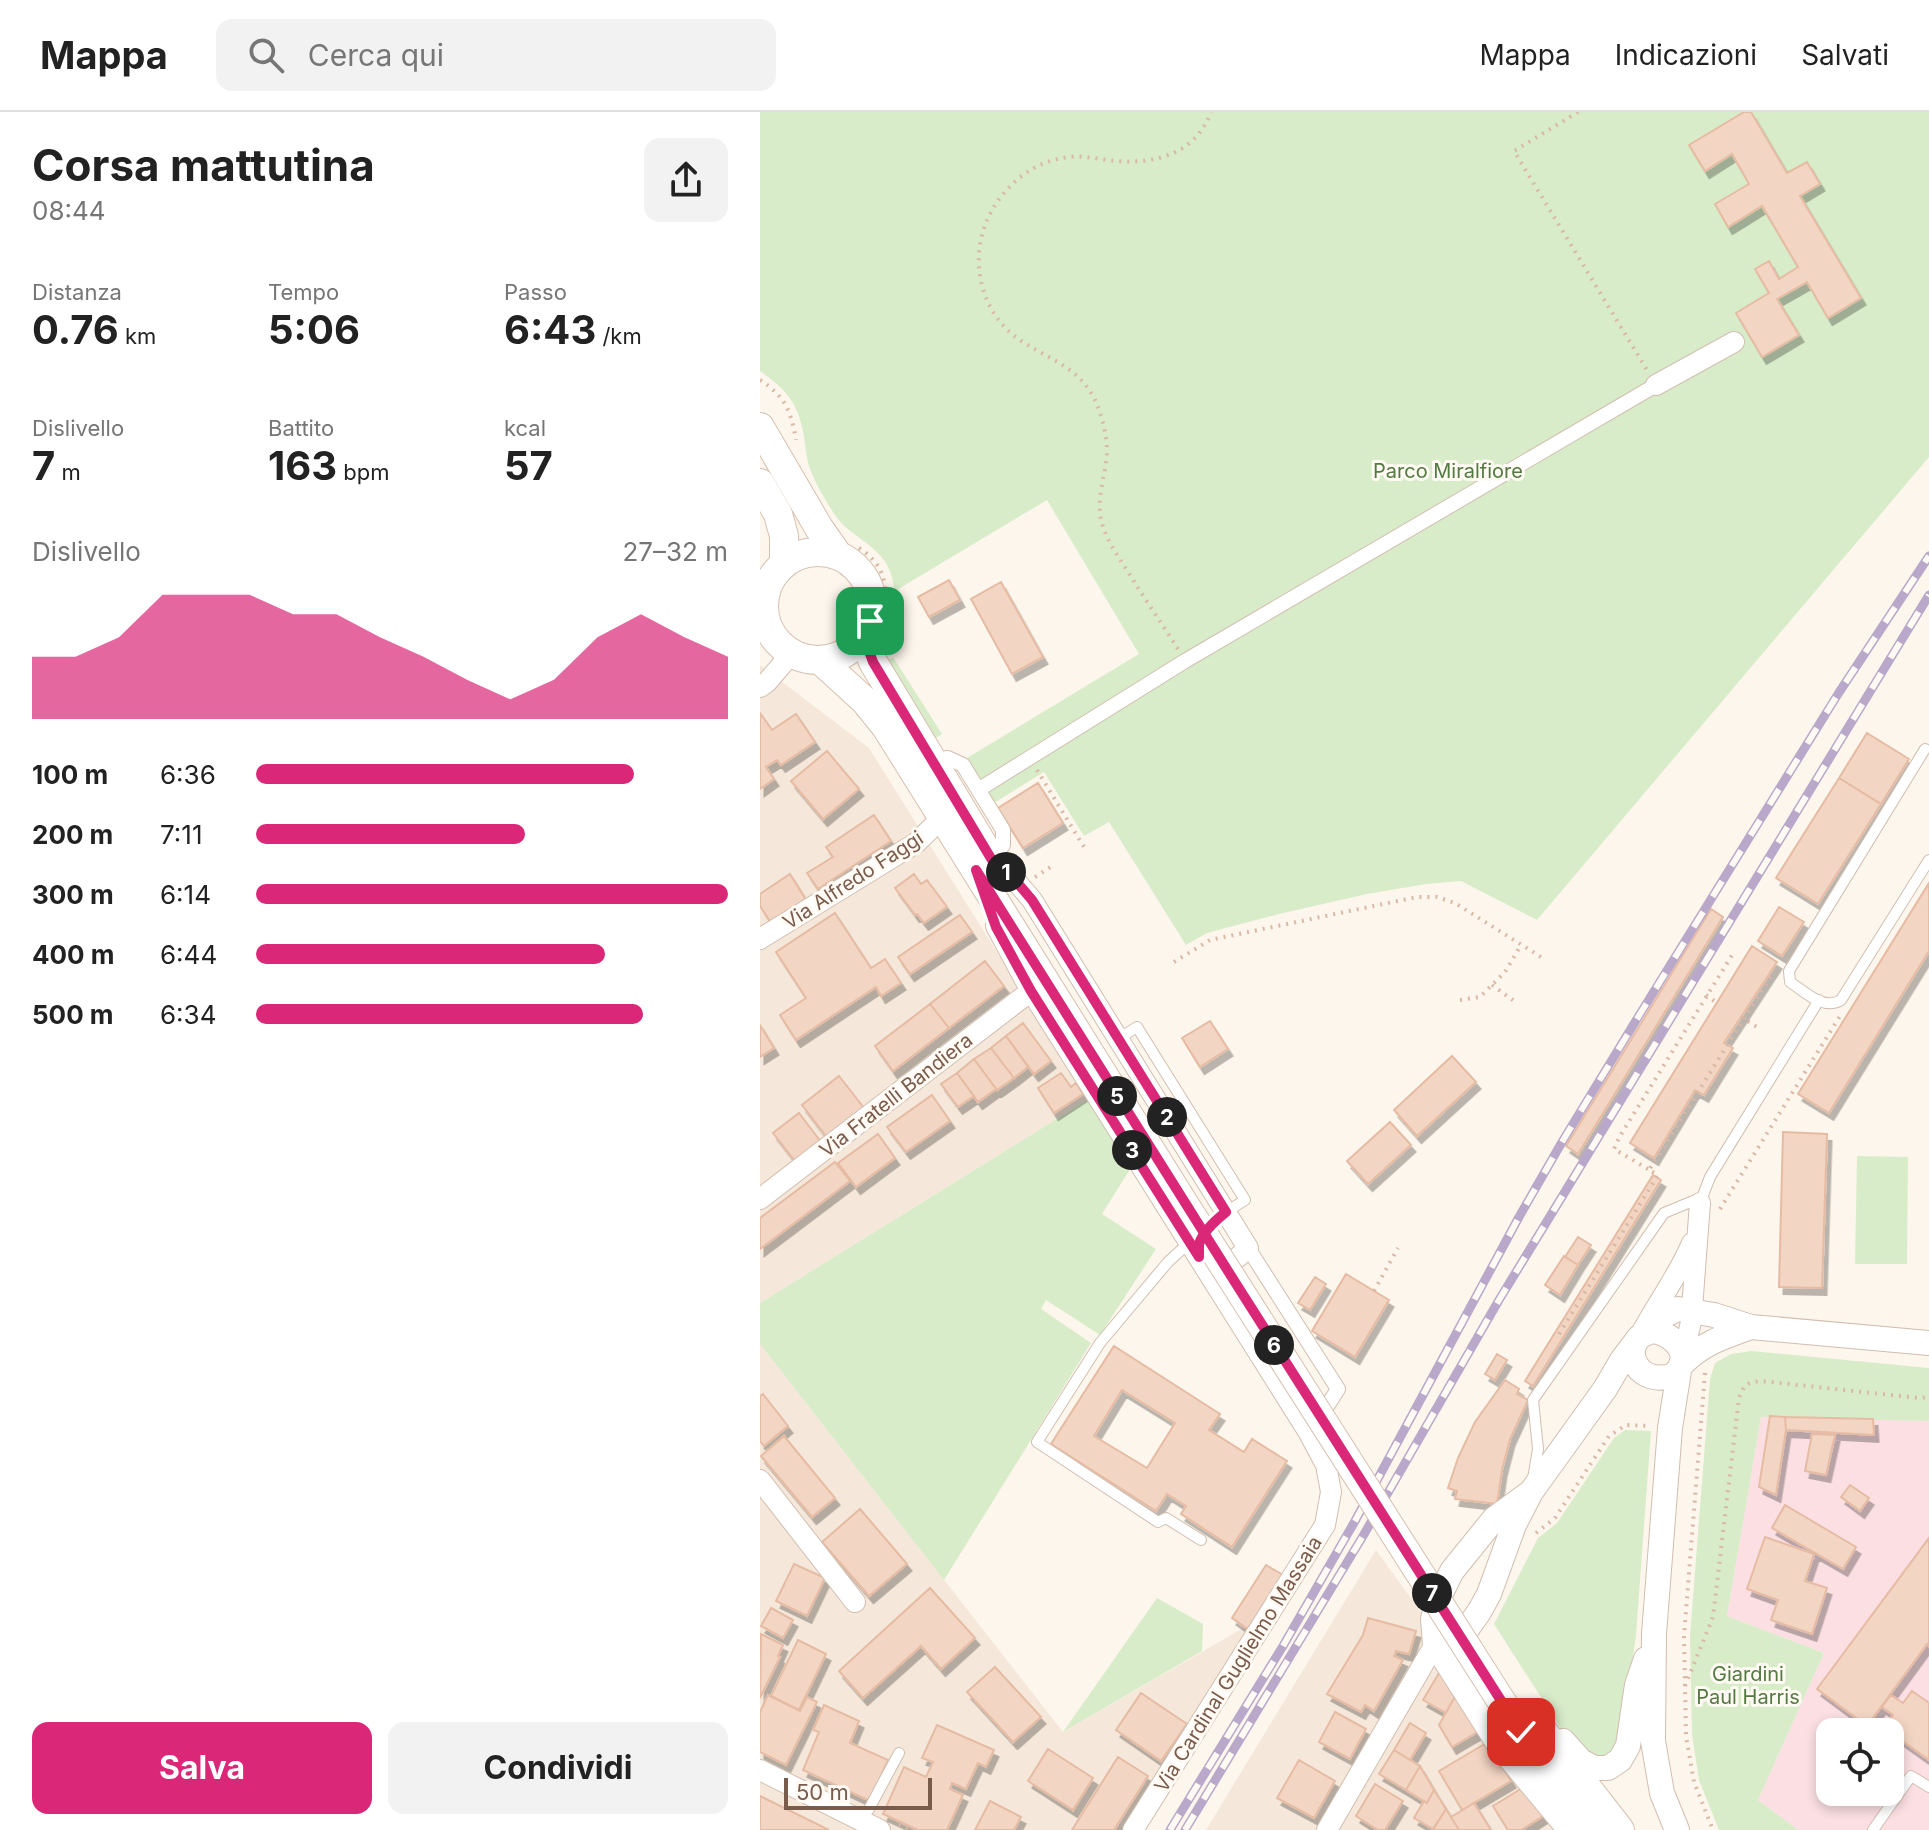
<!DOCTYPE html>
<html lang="it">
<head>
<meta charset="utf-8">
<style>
	body { margin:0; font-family:Inter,sans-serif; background:#f2f2f2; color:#222; height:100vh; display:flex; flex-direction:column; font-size:30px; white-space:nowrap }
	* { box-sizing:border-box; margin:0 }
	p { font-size:26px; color:#767676 }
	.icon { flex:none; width:44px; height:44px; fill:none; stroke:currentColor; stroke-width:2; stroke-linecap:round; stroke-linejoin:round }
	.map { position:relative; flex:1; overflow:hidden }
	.drawer { display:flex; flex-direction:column; background:#fff; width:760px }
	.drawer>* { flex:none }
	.buttons { position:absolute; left:1056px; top:1606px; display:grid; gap:16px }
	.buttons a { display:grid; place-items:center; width:88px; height:88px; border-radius:16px; background:#fff; box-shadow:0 4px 12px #0003; font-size:40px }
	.scale { position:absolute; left:24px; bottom:20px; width:148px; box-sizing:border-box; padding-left:8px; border:4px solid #7a5c4d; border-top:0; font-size:22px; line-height:28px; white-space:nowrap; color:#7a5c4d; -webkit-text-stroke:6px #fffaf3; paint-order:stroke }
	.pin { position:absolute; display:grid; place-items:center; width:68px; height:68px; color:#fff; margin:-34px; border-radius:16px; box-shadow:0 4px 12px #0006 }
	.km { position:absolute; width:40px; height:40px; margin:-20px; border-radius:50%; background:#222; color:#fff; font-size:22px; line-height:40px; text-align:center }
	.round { display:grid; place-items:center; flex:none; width:84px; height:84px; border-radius:16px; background:#f2f2f2 }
	.summary { display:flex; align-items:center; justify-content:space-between; height:136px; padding:0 32px }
	h1 { font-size:44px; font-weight:700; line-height:60px }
	.stats { display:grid; grid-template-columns:repeat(3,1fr); gap:12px; height:136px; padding:8px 32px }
	.stats div { display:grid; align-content:center }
	.stats b { font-size:40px; font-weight:700 }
	.stats small { font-size:22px; font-weight:400 }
	.stats p { font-size:22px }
	.chart { height:224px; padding:16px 32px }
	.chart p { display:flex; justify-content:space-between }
	.chart svg { width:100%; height:144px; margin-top:8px; fill:#db2777; opacity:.7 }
	.action { display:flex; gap:16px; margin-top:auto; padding:16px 32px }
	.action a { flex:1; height:92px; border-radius:16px; background:#db2777; color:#fff; font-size:32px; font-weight:700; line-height:92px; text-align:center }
	.action a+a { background:#f2f2f2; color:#222 }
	ul { padding:0 32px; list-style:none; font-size:26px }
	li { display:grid; grid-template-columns:128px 96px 1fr; align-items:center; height:60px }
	li i { height:20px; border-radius:10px; background:#db2777 }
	header { display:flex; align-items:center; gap:48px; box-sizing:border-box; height:112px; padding:0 40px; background:#fff; border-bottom:2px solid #e0e0e0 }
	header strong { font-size:38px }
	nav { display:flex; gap:44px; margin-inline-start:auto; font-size:28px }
	.search { width:560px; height:72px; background:#f2f2f2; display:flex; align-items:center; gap:20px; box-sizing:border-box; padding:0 28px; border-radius:16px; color:#767676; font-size:30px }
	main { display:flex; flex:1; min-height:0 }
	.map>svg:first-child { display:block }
	.residential { fill:#f5e8da }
	.medical { fill:#fbdfe3; fill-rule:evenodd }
	.green { fill:#d8ecc9 }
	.building { fill:#f3d5c3; stroke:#e6bba3; stroke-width:2; fill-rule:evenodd; filter:url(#shadow) }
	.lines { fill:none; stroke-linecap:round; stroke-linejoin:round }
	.service-casing { stroke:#d1beb0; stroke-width:12 }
	.pedestrian-casing { stroke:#d1beb0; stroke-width:16 }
	.minor-casing { stroke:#d1beb0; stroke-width:22 }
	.tertiary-casing { stroke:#d1beb0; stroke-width:26 }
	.secondary-casing { stroke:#d6c0b0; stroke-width:30 }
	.path { stroke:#d9b8a5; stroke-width:4; stroke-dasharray:2 6; stroke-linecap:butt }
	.service { stroke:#fff; stroke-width:10 }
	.pedestrian { stroke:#fff; stroke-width:14 }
	.minor { stroke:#fff; stroke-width:20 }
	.tertiary { stroke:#fff; stroke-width:24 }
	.secondary { stroke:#fff; stroke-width:28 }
	.rail-casing { stroke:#b9a8c9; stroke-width:9 }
	.rail { stroke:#fffaf3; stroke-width:6; stroke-dasharray:18; stroke-linecap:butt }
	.secondary-bridge-casing { stroke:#d6c0b0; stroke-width:30; stroke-linecap:butt }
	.secondary-bridge { stroke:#fff; stroke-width:28 }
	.route-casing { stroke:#fff; stroke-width:16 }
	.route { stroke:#db2777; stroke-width:10 }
	.labels { text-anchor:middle; stroke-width:6; stroke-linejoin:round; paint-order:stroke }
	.park-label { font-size:20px; fill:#537a41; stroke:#fffaf3 }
	.street-label { font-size:20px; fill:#7a5c4d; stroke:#fffaf3 }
</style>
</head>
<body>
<header>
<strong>Mappa</strong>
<div class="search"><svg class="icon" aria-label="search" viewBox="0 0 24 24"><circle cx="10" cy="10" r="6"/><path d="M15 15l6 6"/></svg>Cerca qui</div>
<nav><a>Mappa</a><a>Indicazioni</a><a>Salvati</a></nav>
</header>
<main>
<section class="drawer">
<div class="summary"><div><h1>Corsa mattutina</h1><p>08:44</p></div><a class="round"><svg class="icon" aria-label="share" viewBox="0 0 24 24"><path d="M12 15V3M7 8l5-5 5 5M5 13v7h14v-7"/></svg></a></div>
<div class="stats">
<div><p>Distanza</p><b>0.76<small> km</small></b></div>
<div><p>Tempo</p><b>5:06</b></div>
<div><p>Passo</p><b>6:43<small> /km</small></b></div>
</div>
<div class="stats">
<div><p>Dislivello</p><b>7<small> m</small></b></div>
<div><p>Battito</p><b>163<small> bpm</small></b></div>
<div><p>kcal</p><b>57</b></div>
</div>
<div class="chart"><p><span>Dislivello</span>27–32 m</p>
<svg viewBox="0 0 160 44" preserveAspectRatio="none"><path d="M0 44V25L10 25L20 19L30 6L40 6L50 6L60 12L70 12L80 19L90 25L100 32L110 38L120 32L130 19L140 12L150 19L160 25V44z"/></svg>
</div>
<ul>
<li><b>100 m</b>6:36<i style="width:80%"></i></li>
<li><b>200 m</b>7:11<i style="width:57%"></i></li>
<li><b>300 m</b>6:14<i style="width:100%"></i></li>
<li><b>400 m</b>6:44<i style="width:74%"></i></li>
<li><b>500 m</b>6:34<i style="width:82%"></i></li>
</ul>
<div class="action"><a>Salva</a><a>Condividi</a></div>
</section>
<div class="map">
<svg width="1169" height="1718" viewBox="0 0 1169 1718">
	<defs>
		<filter id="shadow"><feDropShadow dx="4.5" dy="7" stdDeviation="0" flood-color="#0004"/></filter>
	</defs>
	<rect width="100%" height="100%" fill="#fdf6ec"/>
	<path class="residential" d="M 0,553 L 109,636 L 329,987 L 0,1191 Z
		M 0,1232 L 303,1620 L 492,1511 L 363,1718 L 0,1718 Z
		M 616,1438 L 818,1718 L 446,1718 Z"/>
	<path class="medical" d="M 1001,1304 L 1169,1309 L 1169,1718 L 1038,1718 L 998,1688 L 1064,1541 L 967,1504 ZM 1070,1620 L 1130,1620 L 1130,1680 L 1070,1680 Z"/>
	<path class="green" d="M 0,0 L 1169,0 L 1169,345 L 777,808 L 701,769 L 666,772 L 607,782 L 519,802 L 447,821 L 426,833 L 349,710 L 324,724 L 284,660 L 234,691 L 207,646 L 379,542 L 287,388 L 135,479 C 133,472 132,462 128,455 C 117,432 89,424 75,403 C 65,388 55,371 49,354 C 45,340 45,325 41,311 C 35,286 20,273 0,259 Z
		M 133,545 L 182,622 L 170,630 L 121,553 Z
		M 329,987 L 372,1054 L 342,1102 L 396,1137 L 340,1223 L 286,1188 L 281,1197 L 331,1231 L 184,1468 L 0,1232 L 0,1191 Z
		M 1097,1044 L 1148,1045 L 1147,1152 L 1095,1152 Z
		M 991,1239 L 1169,1256 L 1169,1309 L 1001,1305 L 967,1504 L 1064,1541 L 998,1688 L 1038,1718 L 959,1718 L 939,1668 L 932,1623 L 930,1524 L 950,1267 L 955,1251 L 971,1242 Z
		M 865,1318 L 891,1319 L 876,1523 L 861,1631 L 845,1649 L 823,1640 L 800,1615 L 734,1512 L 778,1426 L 797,1411 L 854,1326 Z
		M 397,1486 L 443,1512 L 442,1539 L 303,1620 Z"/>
	<path class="building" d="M 984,0 L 991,0 L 1027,61 L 1047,50 L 1060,72 L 1040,84 L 1101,186 L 1068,206 L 1047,170 L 1017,187 L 1039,223 L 1002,245 L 976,201 L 1009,181 L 995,157 L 1009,149 L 1019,167 L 1038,155 L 1002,94 L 968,115 L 955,92 L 989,72 L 972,42 L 945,59 L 929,33 Z
		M 189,468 L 200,488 L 169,505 L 158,485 Z
		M 241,470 L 283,545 L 252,562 L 211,487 Z
		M 0,601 L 12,618 L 36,602 L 55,630 L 21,653 L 17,648 L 6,655 L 14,667 L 0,677 Z
		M 1107,621 L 1149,647 L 1121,692 L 1079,666 Z
		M 67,639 L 99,677 L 63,707 L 31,669 Z
		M 1079,666 L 1121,692 L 1058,792 L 1016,766 Z
		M 278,671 L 303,711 L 263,736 L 238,696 Z
		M 114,703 L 131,729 L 58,777 L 47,761 L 73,745 L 66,735 Z
		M 30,762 L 46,788 L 11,811 L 0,794 L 0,782 Z
		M 154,762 L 161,772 L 167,768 L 187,795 L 164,811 L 157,802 L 155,803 L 135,776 Z
		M 1169,771 L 1169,839 L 1069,1001 L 1038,982 Z
		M 1019,795 L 1044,810 L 1022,844 L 998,829 Z
		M 951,797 L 963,805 L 818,1042 L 806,1034 Z
		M 75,801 L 111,856 L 125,847 L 141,871 L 121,884 L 116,875 L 36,928 L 20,903 L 46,886 L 16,840 Z
		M 200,803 L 212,820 L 150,862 L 138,845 Z
		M 992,834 L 1017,850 L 964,931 L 973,936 L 944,983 L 935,978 L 894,1046 L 870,1031 Z
		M 225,849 L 244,874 L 189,916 L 170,892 Z
		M 170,892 L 189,916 L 133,959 L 115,934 Z
		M 450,909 L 468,937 L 440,955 L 422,926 Z
		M 263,911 L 291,949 L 274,962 L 246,924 Z
		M 0,913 L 14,936 L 0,945 Z
		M 246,924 L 268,955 L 254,966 L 231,936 Z
		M 231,936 L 254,966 L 237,978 L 214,947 Z
		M 692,944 L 716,970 L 657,1024 L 634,998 Z
		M 214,947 L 236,977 L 218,990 L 197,961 Z
		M 197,961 L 214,984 L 198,995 L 181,972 Z
		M 301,961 L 311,975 L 316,971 L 323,982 L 294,1001 L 278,976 Z
		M 79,964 L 104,996 L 66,1024 L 42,993 Z
		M 172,983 L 190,1009 L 146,1040 L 127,1015 Z
		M 39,1001 L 61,1030 L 35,1049 L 13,1021 Z
		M 630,1010 L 651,1033 L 608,1072 L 587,1049 Z
		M 1023,1020 L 1067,1022 L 1062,1176 L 1019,1175 Z
		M 118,1022 L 135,1046 L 96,1075 L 78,1051 Z
		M 75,1050 L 90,1069 L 0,1137 L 0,1106 Z
		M 893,1063 L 901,1068 L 773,1274 L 765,1269 Z
		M 818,1125 L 831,1133 L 818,1153 L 805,1145 Z
		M 804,1144 L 818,1153 L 800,1183 L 785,1173 Z
		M 586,1162 L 629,1188 L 595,1245 L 552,1219 Z
		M 555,1165 L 566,1172 L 550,1198 L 538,1191 Z
		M 354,1234 L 460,1302 L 449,1318 L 484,1340 L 492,1327 L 527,1349 L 472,1435 L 421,1402 L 426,1394 L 407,1382 L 396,1399 L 291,1332 ZM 362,1278 L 415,1311 L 387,1356 L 334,1324 Z
		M 737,1242 L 747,1248 L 735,1268 L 725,1262 Z
		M 745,1268 L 759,1277 L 757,1282 L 768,1288 L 750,1327 L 742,1358 L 737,1392 L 695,1387 L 697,1379 L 688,1376 L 698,1346 L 715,1310 Z
		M 3,1282 L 28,1314 L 4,1334 L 0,1329 L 0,1284 Z
		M 1010,1304 L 1025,1305 L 1026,1318 L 1016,1383 L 999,1375 Z
		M 1025,1305 L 1113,1307 L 1114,1323 L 1026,1318 Z
		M 1052,1322 L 1075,1323 L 1066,1363 L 1045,1359 Z
		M 24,1324 L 75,1386 L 52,1405 L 1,1344 Z
		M 1090,1373 L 1109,1386 L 1100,1399 L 1081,1385 Z
		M 1025,1393 L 1096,1435 L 1083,1457 L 1012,1416 Z
		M 100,1397 L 147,1452 L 109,1484 L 62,1430 Z
		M 1005,1425 L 1054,1442 L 1045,1469 L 1067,1476 L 1052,1522 L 1011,1508 L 1018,1488 L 987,1477 Z
		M 1169,1426 L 1169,1534 L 1167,1532 L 1107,1614 L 1057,1577 Z
		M 34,1452 L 65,1466 L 47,1504 L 16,1489 Z
		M 506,1453 L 523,1463 L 488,1517 L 472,1506 Z
		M 170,1476 L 215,1526 L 181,1557 L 161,1534 L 103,1586 L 79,1559 Z
		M 11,1496 L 33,1508 L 23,1526 L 1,1514 Z
		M 608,1506 L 656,1519 L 649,1542 L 636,1539 L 634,1544 L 643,1548 L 614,1599 L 605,1593 L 601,1600 L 567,1582 L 603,1523 Z
		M 1,1522 L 23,1533 L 18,1544 L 20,1545 L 0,1586 Z
		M 38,1528 L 66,1542 L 39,1598 L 11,1584 Z
		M 235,1555 L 281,1605 L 253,1630 L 207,1580 Z
		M 682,1556 L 697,1581 L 686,1601 L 663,1588 Z
		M 1152,1579 L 1169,1591 L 1169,1648 L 1124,1616 L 1133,1603 L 1122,1595 L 1131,1583 L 1143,1591 Z
		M 381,1581 L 427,1612 L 401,1649 L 356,1618 Z
		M 697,1581 L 721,1618 L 692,1635 L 679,1613 Z
		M 8,1583 L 40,1599 L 47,1585 L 57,1590 L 26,1653 L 0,1640 L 0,1600 Z
		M 64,1593 L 99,1609 L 90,1631 L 128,1648 L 110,1689 L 43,1658 L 59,1620 L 53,1618 Z
		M 575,1600 L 606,1617 L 590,1647 L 559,1630 Z
		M 650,1611 L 666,1621 L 650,1648 L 634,1638 Z
		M 177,1613 L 234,1638 L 226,1655 L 218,1651 L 206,1677 L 192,1671 L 190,1677 L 203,1683 L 187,1718 L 158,1718 L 123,1702 L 144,1655 L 166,1665 L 173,1650 L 162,1646 Z
		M 728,1630 L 751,1669 L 702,1698 L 679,1659 Z
		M 288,1637 L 333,1666 L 313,1698 L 268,1669 Z
		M 634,1638 L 660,1654 L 646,1678 L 619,1662 Z
		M 358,1645 L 388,1664 L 354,1718 L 312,1718 Z
		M 539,1648 L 575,1669 L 554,1706 L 517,1686 Z
		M 660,1654 L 674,1678 L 667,1691 L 646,1678 Z
		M 615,1672 L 643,1689 L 625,1718 L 618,1718 L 596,1704 Z
		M 767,1673 L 785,1703 L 761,1718 L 748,1718 L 733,1694 Z
		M 674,1678 L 686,1697 L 673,1717 L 654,1706 L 664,1689 L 667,1691 Z
		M 0,1684 L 69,1718 L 0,1718 Z
		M 230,1689 L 261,1705 L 254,1718 L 215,1718 Z
		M 714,1691 L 731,1718 L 699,1718 L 691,1705 Z
		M 686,1697 L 691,1705 L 699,1718 L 673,1718 Z"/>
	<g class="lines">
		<g class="service-casing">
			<path id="service" d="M 1165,637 L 1029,859 L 1030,870 C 1045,880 1064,899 1081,888 L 1169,748
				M 358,927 L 377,915 L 485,1088 L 466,1100
				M 430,1130 L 408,1150 L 340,1231 L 277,1330 L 398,1410 L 406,1406 L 441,1428
				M 773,1367 L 778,1337 L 773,1288 L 904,1101 L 933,1089 L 940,1091 L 950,1065 L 1059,888
				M 100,1708 L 109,1697 L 139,1641
				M 1113,1718 L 1151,1664 L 1169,1675"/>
		</g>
		<g class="pedestrian-casing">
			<path id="pedestrian" d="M 172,648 L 188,646 L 203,653 L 243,718 L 243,733 L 232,748
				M 218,678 L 425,549 L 896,273
				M 488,1136 L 578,1277 L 559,1307"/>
		</g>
		<g class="minor-casing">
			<path id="minor" d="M 896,273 L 974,230
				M 0,472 L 12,466
				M 0,507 L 6,509
				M 0,575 L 7,570 L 32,541
				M 232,748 L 255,768 L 272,788 L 488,1136 C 476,1148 468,1155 450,1150
				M 236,814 L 271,879 L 549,1321 L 566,1353 L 571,1380 L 565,1413 L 373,1718
				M 0,827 L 156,731 L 183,705
				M 0,1087 L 271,879
				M 883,1218 C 899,1189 919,1162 932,1131
				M 923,1244 L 931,1210 L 940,1091
				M 0,1368 L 95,1490
				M 0,1658 L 120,1718
				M 567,1718 L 675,1532"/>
		</g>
		<g class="tertiary-casing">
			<path id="tertiary" d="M 895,1219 C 916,1225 934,1243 914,1263 C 871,1278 857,1223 895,1219 Z
				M 888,1220 L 901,1205 L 918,1197 L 954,1203 L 991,1215 L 1169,1231
				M 922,1252 C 943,1231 963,1225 991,1215
				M 771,1380 L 734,1407 L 692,1459 L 678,1487 L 673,1507 L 675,1532 L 740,1634 L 810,1718
				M 682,1530 L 707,1517 L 719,1500 L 729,1482 L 754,1413 L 771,1380 L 845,1277 L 862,1248 L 875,1231
				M 803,1629 L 821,1649 L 834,1656 L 848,1656 L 860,1648 L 868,1634 L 877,1573 L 886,1547
				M 917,1718 L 902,1681 L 893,1629 L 894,1522 L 910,1316 L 919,1259"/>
		</g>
		<g class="secondary-casing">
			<path id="secondary" d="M 0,315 L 59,416 L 78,443
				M 0,371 L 18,402 L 24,424 L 24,452
				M4 494a54 54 0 1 1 108 0a54 54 0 1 1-108 0Z
				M 103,523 L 113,550 L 228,741
				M 60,548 L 105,589 L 126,615 L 418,1082
				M 776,1610 L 860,1718
				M 773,1637 L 834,1718"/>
		</g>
		<path class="path" d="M 818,0 L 754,39 L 887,258
			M 0,268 C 25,284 31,299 36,328
			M 99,436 C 133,458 124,483 127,517
			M 418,537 C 404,515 389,493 375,471 C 362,449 343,427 340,401 C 338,380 346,361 347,341 C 347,322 342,304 335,288 C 319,255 288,247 260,228 C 227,206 213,165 221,127 C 230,86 266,49 309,45 C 325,43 341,48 357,49 C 397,52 436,41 451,0
			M 277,658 L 324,735
			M 275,765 L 292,754
			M 414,850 L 450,828 L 657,785 L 677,785 L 695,791 L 781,845
			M 732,873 L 757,891
			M 946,883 L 957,891
			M 700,888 L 720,885 L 745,860 L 761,833
			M 981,905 L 1000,917
			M 888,1057 L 854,1037 L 860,1024 L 974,840
			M 960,1097 L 1080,904
			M 614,1179 L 638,1136
			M 799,1222 L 898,1063 L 889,1058 L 1012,862
			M 945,1261 L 924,1524 L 926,1624 L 934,1670 L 953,1718
			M 776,1421 L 795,1406 L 849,1324 L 866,1313 L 891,1314
			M 925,1574 L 953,1505 L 979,1286 C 984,1273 987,1270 1001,1269 L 1159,1286 L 1169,1285
			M 139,1712 L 151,1718"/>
		<use href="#service" class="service"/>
		<use href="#pedestrian" class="pedestrian"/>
		<use href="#minor" class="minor"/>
		<use href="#tertiary" class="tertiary"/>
		<use href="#secondary" class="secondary"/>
		<g class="rail-casing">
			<path id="rail" d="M 410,1718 L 523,1534 L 595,1409 L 759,1105 L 802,1030 L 880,902 L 1078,582 L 1169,444
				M 425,1718 L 603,1424 L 739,1188 L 1169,483"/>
		</g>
		<use href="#rail" class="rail"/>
		<g class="secondary-bridge-casing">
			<path id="secondary-bridge" d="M 418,1082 L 761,1620"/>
		</g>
		<use href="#secondary-bridge" class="secondary-bridge"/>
	</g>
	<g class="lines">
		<g class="route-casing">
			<path id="route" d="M 110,509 L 103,523 L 113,550 L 232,748 L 255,768 L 272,788 L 466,1100 C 456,1108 443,1119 439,1132 C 439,1133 439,1144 439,1145 L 271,879 L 236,815 L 216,758 C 396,1046 578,1334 761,1620"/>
		</g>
		<use href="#route" class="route"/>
	</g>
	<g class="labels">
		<g class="park-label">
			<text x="688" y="366">Parco Miralfiore</text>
			<text x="988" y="1569">Giardini<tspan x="988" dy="23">Paul Harris</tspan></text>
		</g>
		<g class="street-label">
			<text transform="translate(93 768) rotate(-33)" y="7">Via Alfredo Faggi</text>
			<text transform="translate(136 983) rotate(-38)" y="7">Via Fratelli Bandiera</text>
			<text transform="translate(478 1552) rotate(-58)" y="7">Via Cardinal Guglielmo Massaia</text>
		</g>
	</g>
</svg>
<div class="buttons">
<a><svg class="icon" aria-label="locate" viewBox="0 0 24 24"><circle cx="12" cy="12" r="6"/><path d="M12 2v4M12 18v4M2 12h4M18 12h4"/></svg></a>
</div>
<div class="scale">50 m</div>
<div class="pin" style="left:110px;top:509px;background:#1e9e55"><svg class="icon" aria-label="arrive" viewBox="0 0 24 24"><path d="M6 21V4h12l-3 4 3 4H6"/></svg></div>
<div class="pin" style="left:761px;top:1620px;background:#d93025"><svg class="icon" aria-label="check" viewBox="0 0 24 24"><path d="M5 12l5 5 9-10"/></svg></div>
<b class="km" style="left:246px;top:760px">1</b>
<b class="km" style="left:407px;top:1005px">2</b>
<b class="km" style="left:372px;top:1038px">3</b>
<b class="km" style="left:357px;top:984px">5</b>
<b class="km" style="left:514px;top:1233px">6</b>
<b class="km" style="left:672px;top:1481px">7</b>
</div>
</main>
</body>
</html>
